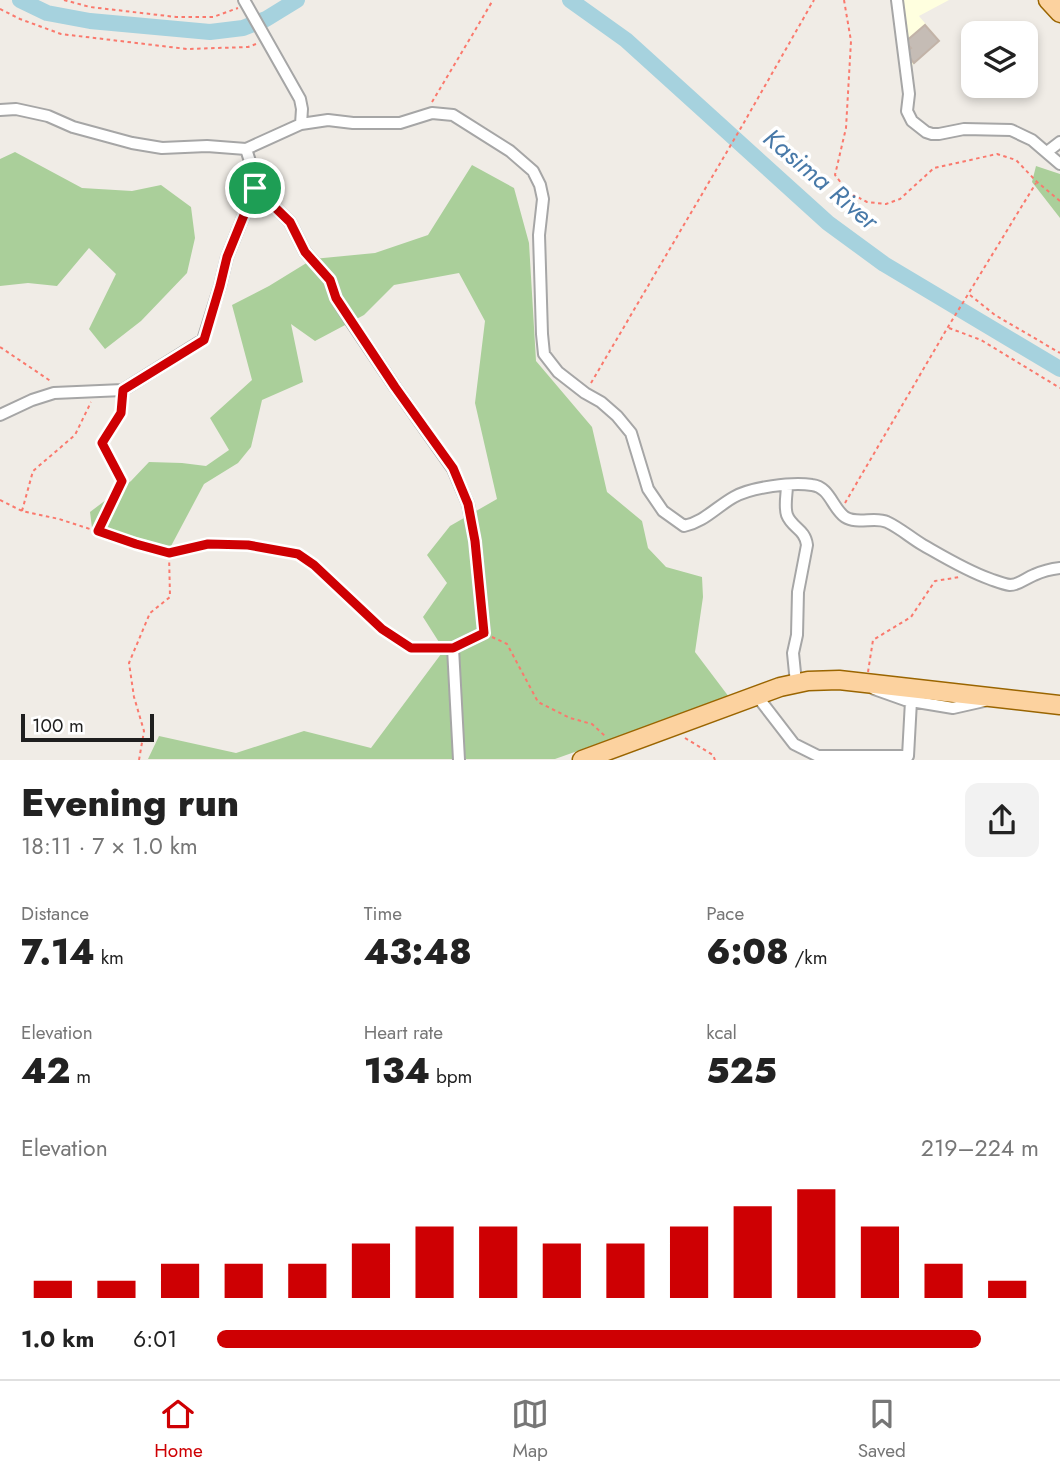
<!DOCTYPE html>
<html lang="en">
<head>
<meta charset="utf-8">
<style>
	body { margin:0; font-family:Jost,sans-serif; background:#f2f2f2; color:#222; height:100vh; display:flex; flex-direction:column; font-size:26px; white-space:nowrap }
	* { box-sizing:border-box; margin:0 }
	p { font-size:23px; color:#767676 }
	.icon { flex:none; width:38px; height:38px; fill:none; stroke:currentColor; stroke-width:2; stroke-linecap:round; stroke-linejoin:round }
	.map { position:relative; height:760px; overflow:hidden }
	.side { display:flex; flex-direction:column; background:#fff; flex:1 }
	.side>* { flex:none }
	.controls { position:absolute; left:961px; top:21px; display:grid; gap:14px }
	.controls a { display:grid; place-items:center; width:77px; height:77px; border-radius:14px; background:#fff; box-shadow:0 4px 10px #0003; font-size:35px }
	.scale { position:absolute; left:21px; bottom:18px; width:133px; box-sizing:border-box; padding-left:7px; border:4px solid #1f1f1f; border-top:0; font-size:19px; line-height:24px; white-space:nowrap; color:#1f1f1f; -webkit-text-stroke:5px #fff; paint-order:stroke }
	.pin { position:absolute; display:grid; place-items:center; width:60px; height:60px; color:#fff; margin:-30px; border:4px solid #fff; border-radius:50%; box-shadow:0 2px 7px #0007 }
	.round { display:grid; place-items:center; flex:none; width:74px; height:74px; border-radius:14px; background:#f2f2f2 }
	.overview { display:flex; align-items:center; justify-content:space-between; height:119px; padding:0 21px }
	h1 { font-size:38px; font-weight:800; line-height:52px }
	.figures { display:grid; grid-template-columns:repeat(3,1fr); gap:10px; height:119px; padding:7px 21px }
	.figures div { display:grid; align-content:center }
	.figures b { font-size:35px; font-weight:800 }
	.figures small { font-size:19px; font-weight:400 }
	.figures p { font-size:19px }
	.chart { height:196px; padding:14px 21px }
	.chart p { display:flex; justify-content:space-between }
	.chart svg { width:100%; height:126px; margin-top:7px; stroke:#ce0003; stroke-width:6 }
	ul { padding:0 21px; list-style:none; font-size:23px }
	li { display:grid; grid-template-columns:112px 84px 1fr; align-items:center; height:52px }
	li i { height:18px; border-radius:9px; background:#ce0003 }
	.tab-bar { display:flex; justify-content:space-around; align-items:center; height:98px; border-top:2px solid #e0e0e0; background:#fff; font-size:19px; color:#767676 }
	.tab-bar a { display:grid; justify-items:center; gap:4px }
	.tab-bar .active { color:#ce0003 }
	.map>svg:first-child { display:block }
	.education { fill:#ffffdf }
	.forest { fill:#aacf9a }
	.lines { fill:none; stroke-linecap:round; stroke-linejoin:round }
	.river { stroke:#a6d2de; stroke-width:16 }
	.building { fill:#c5bcb5; stroke:#c2b3a8; stroke-width:2 }
	.street-casing { stroke:#a6a6a6; stroke-width:14 }
	.primary-casing { stroke:#9a6500; stroke-width:21 }
	.path { stroke:#fa796d; stroke-width:2; stroke-dasharray:3.5 3.5; stroke-linecap:butt }
	.street { stroke:#fff; stroke-width:10 }
	.primary { stroke:#fcd29f; stroke-width:18 }
	.route-casing { stroke:#fff; stroke-width:14 }
	.route { stroke:#ce0003; stroke-width:9 }
	.labels { text-anchor:middle; stroke-width:7; stroke-linejoin:round; paint-order:stroke }
	.water-label { font-size:26px; font-style:italic; fill:#4879a8; stroke:#fff }
</style>
</head>
<body>
<div class="map">
<svg width="1060" height="760" viewBox="0 0 1060 760">
	<rect width="100%" height="100%" fill="#f0ece6"/>
	<path class="education" d="M 898,0 L 949,0 L 919,16 L 940,41 L 907,70 Z"/>
	<path class="forest" d="M 15,152 L 82,188 L 132,191 L 161,185 L 191,207 L 195,238 L 187,273 L 141,321 L 105,349 L 89,329 L 116,274 L 89,248 L 57,286 L 28,283 L 0,286 L 0,159 Z
		M 472,165 L 514,188 L 529,243 L 536,361 L 592,427 L 607,492 L 642,521 L 648,548 L 666,567 L 702,577 L 703,597 L 695,652 L 729,697 L 555,759 L 148,759 L 159,736 L 236,753 L 304,731 L 371,748 L 444,650 L 423,617 L 447,583 L 427,555 L 450,526 L 497,499 L 475,403 L 485,321 L 459,273 L 394,285 L 364,315 L 315,341 L 291,324 L 303,382 L 262,400 L 251,447 L 238,463 L 204,484 L 170,548 L 93,536 L 90,512 L 131,481 L 149,462 L 182,463 L 206,466 L 229,450 L 210,418 L 252,380 L 232,305 L 269,286 L 313,259 L 375,253 L 428,235 Z
		M 1036,166 L 1060,174 L 1060,218 L 1032,182 Z"/>
	<g class="lines">
		<path class="river" d="M 20,0 L 47,13 L 90,21 L 210,32 L 243,28 L 266,19 L 297,0
			M 570,0 L 626,40 L 828,223 L 884,264 L 1060,369"/>
	</g>
	<path class="building" d="M 925,25 L 939,41 L 914,63 L 905,52 L 911,48 L 905,42 Z"/>
	<g class="lines">
		<g class="street-casing">
			<path id="street" d="M 244,0 L 300,99 L 302,109 L 301,124
				M 897,0 L 909,94 L 907,111 L 912,121 L 926,132 L 932,134 L 939,134 L 964,129 L 1011,130 L 1032,140 L 1060,164
				M 0,110 L 16,109 L 48,116 L 73,127 L 132,143 L 162,148 L 207,146 L 246,149 L 301,124 L 328,120 L 353,123 L 400,123 L 432,113 L 453,115 L 510,151 L 533,171 L 540,185 L 543,199 L 539,235 L 542,334 L 544,354 L 558,372 L 585,393 L 601,402 L 617,416 L 631,433 L 648,489 L 663,511 L 684,526 C 704,522 716,507 734,497 C 752,487 792,482 812,485 C 830,487 832,508 845,517 C 857,525 875,516 887,522 C 900,528 911,538 923,545 C 944,557 967,571 990,579 C 996,581 1003,584 1010,585 C 1019,585 1026,578 1034,575 C 1043,571 1051,569 1060,568
				M 1047,152 L 1060,142
				M 255,188 L 290,222 L 305,252 L 330,280 L 336,298 L 346,314 L 395,387 L 453,469 L 468,504 L 475,541 L 484,633 L 453,648 L 459,760
				M 0,415 L 32,400 L 54,393 L 123,390 L 203,340 L 220,286 L 227,257 L 255,188 L 256,180 L 246,149
				M 787,485 C 787,494 784,506 787,515 C 792,528 805,529 807,545 L 798,592 L 797,635 L 793,653 L 796,683
				M 874,689 L 905,700 L 953,708 L 984,701
				M 757,696 L 794,744 L 818,756 L 908,756 L 911,701"/>
		</g>
		<g class="primary-casing">
			<path id="primary" d="M 1048,0 L 1060,13
				M 582,760 L 780,687 L 808,681 L 839,680 L 1060,705"/>
		</g>
		<path class="path" d="M 64,0 L 90,7 L 176,17 L 213,17 L 238,8
			M 844,0 L 851,41 L 846,128 L 835,175 L 848,192 L 867,202 L 886,204 L 900,199 L 934,168 L 997,154 L 1016,160 L 1037,182 L 1060,201
			M 0,9 L 20,19 L 61,34 L 187,49 L 248,47 L 256,44
			M 432,102 L 493,0
			M 970,295 L 995,315 L 1060,353
			M 949,328 L 981,340 L 1060,388
			M 0,347 L 52,382
			M 591,383 L 742,126 L 814,0
			M 0,500 L 22,511 L 59,519 L 136,544 L 169,553 L 207,544 L 249,545 L 298,554 L 314,565 L 382,630 L 411,648 L 445,648
			M 845,503 L 948,327 L 1036,183
			M 22,511 L 33,471 L 75,435 L 91,402
			M 98,531 L 122,481 L 102,443 L 121,413 L 122,398
			M 492,637 L 507,644 L 538,702 L 570,718 L 592,724 L 605,736
			M 868,672 L 873,640 L 911,617 L 935,581 L 960,577
			M 685,738 L 713,755 L 715,760
			M 139,760 L 144,731 L 134,697 L 129,663 L 150,613 L 170,597 L 169,554"/>
		<use href="#street" class="street"/>
		<use href="#primary" class="primary"/>
	</g>
	<g class="lines">
		<g class="route-casing">
			<path id="route" d="M 255,188 L 290,222 L 305,252 L 330,280 L 336,298 L 395,387 L 453,468 L 468,504 L 475,541 L 484,633 L 453,648 L 411,648 L 382,629 L 314,565 L 298,554 L 248,545 L 208,544 L 169,553 L 136,544 L 98,531 L 122,481 L 102,443 L 121,413 L 123,390 L 204,340 L 220,286 L 227,257 Z"/>
		</g>
		<use href="#route" class="route"/>
	</g>
	<g class="labels">
		<g class="water-label">
			<text transform="translate(821 179) rotate(40)" y="9">Kasima River</text>
		</g>
	</g>
</svg>
<div class="controls">
<a><svg class="icon" aria-label="layers" viewBox="0 0 24 24"><path d="M12 4l9 5-9 5-9-5zM3 14l9 5 9-5"/></svg></a>
</div>
<div class="scale">100 m</div>
<div class="pin" style="left:255px;top:188px;background:#1e9e55"><svg class="icon" aria-label="arrive" viewBox="0 0 24 24"><path d="M6 21V4h12l-3 4 3 4H6"/></svg></div>
</div>
<section class="side">
<div class="overview"><div><h1>Evening run</h1><p>18:11 · 7 × 1.0 km</p></div><a class="round"><svg class="icon" aria-label="share" viewBox="0 0 24 24"><path d="M12 15V3M7 8l5-5 5 5M5 13v7h14v-7"/></svg></a></div>
<div class="figures">
<div><p>Distance</p><b>7.14<small> km</small></b></div>
<div><p>Time</p><b>43:48</b></div>
<div><p>Pace</p><b>6:08<small> /km</small></b></div>
</div>
<div class="figures">
<div><p>Elevation</p><b>42<small> m</small></b></div>
<div><p>Heart rate</p><b>134<small> bpm</small></b></div>
<div><p>kcal</p><b>525</b></div>
</div>
<div class="chart"><p><span>Elevation</span>219–224 m</p>
<svg viewBox="0 0 160 44" preserveAspectRatio="none"><path d="M5 44V38M15 44V38M25 44V32M35 44V32M45 44V32M55 44V25M65 44V19M75 44V19M85 44V25M95 44V25M105 44V19M115 44V12M125 44V6M135 44V19M145 44V32M155 44V38"/></svg>
</div>
<ul>
<li><b>1.0 km</b>6:01<i style="width:93%"></i></li>
</ul>
</section>
<nav class="tab-bar">
<a class="active"><svg class="icon" aria-label="home" viewBox="0 0 24 24"><path d="M3 11l9-7 9 7M6 9v11h12V9"/></svg>Home</a>
<a><svg class="icon" aria-label="map" viewBox="0 0 24 24"><path d="M3 6l6-2 6 2 6-2v14l-6 2-6-2-6 2zM9 4v14M15 6v14"/></svg>Map</a>
<a><svg class="icon" aria-label="saved" viewBox="0 0 24 24"><path d="M7 4h10v16l-5-4-5 4z"/></svg>Saved</a>
</nav>
</body>
</html>
